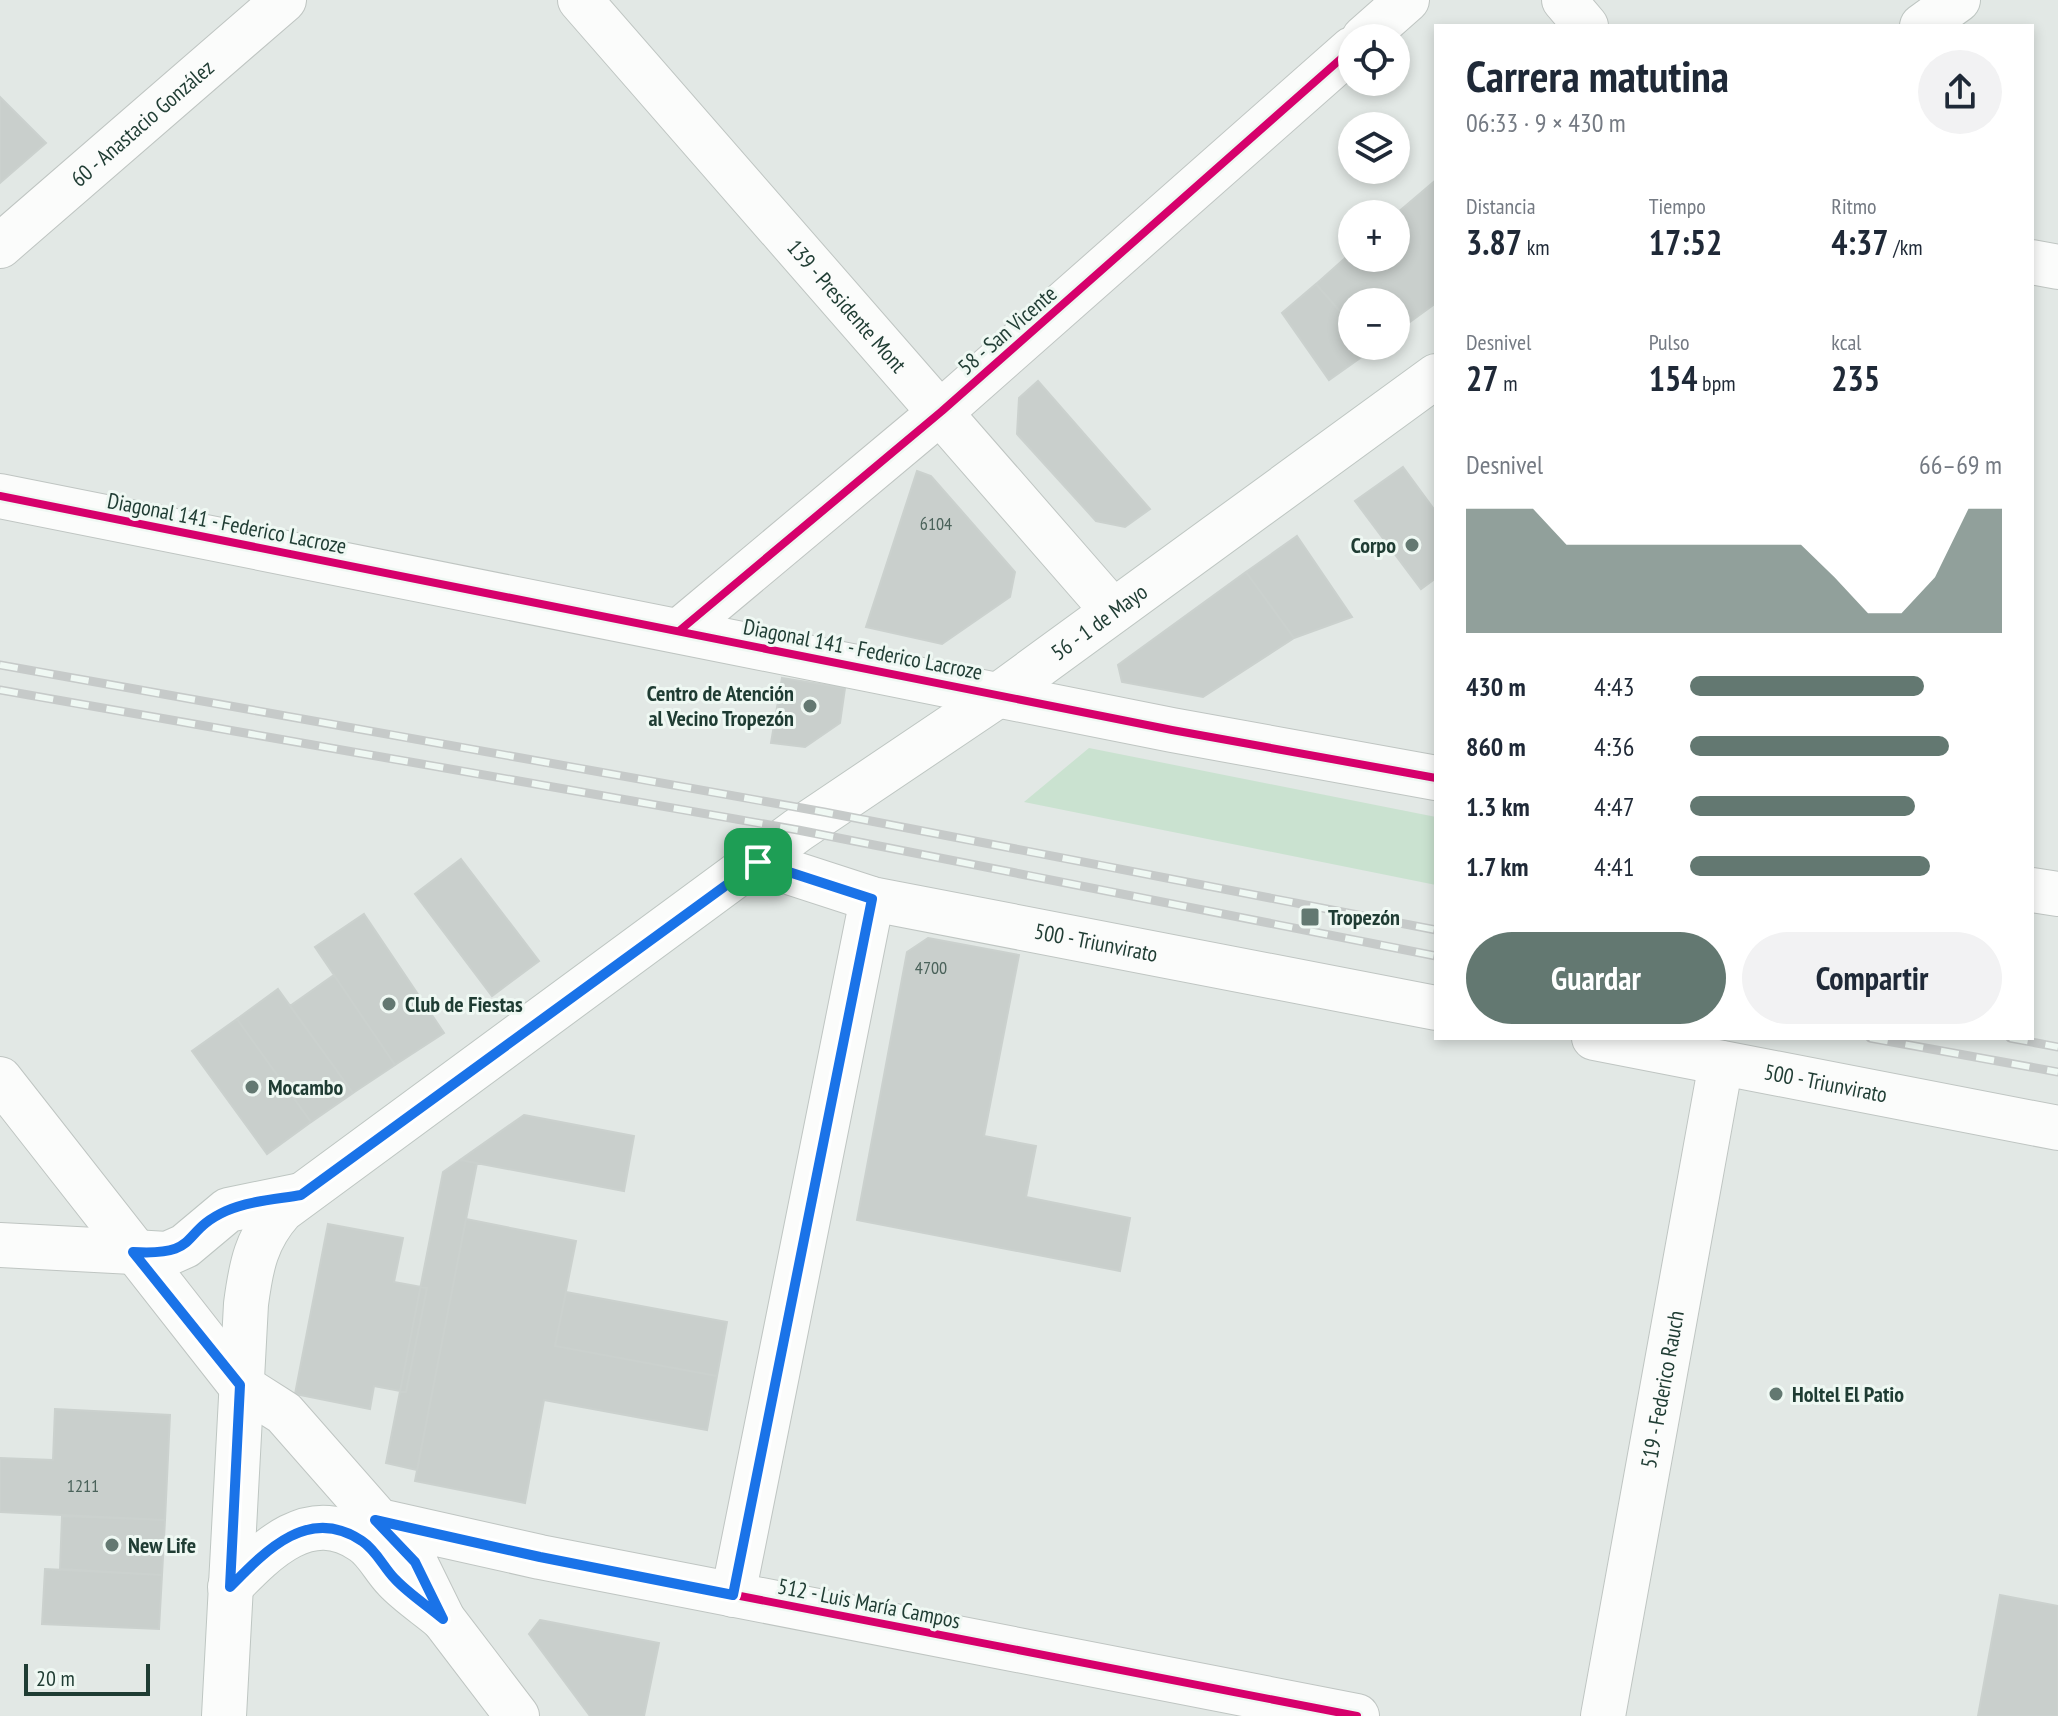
<!DOCTYPE html>
<html lang="es">
<head>
<meta charset="utf-8">
<style>
	body { margin:0; font-family:"PT Sans Narrow",sans-serif; background:#f2f2f3; color:#1f2937; height:100vh; display:flex; flex-direction:column; font-size:30px; white-space:nowrap }
	* { box-sizing:border-box; margin:0 }
	p { font-size:26px; color:#747a83 }
	.icon { flex:none; width:44px; height:44px; fill:none; stroke:currentColor; stroke-width:2; stroke-linecap:round; stroke-linejoin:round }
	.map { position:relative; flex:1; overflow:hidden }
	.panel { position:absolute; left:1434px; top:24px; width:600px; height:1016px; display:flex; flex-direction:column; background:#fff; border-radius:0px; box-shadow:0 4px 12px #0003 }
	.panel>* { flex:none }
	.tools { position:absolute; left:1338px; top:24px; display:grid; gap:16px }
	.tools a { display:grid; place-items:center; width:72px; height:72px; border-radius:50%; background:#fff; box-shadow:0 4px 12px #0003; font-size:40px }
	.scale { position:absolute; left:24px; bottom:20px; width:126px; box-sizing:border-box; padding-left:8px; border:4px solid #1f3c33; border-top:0; font-size:22px; line-height:28px; white-space:nowrap; color:#1f3c33; -webkit-text-stroke:6px #eff8f3; paint-order:stroke }
	.pin { position:absolute; display:grid; place-items:center; width:68px; height:68px; color:#fff; margin:-34px; border-radius:16px; box-shadow:0 4px 12px #0006 }
	.round { display:grid; place-items:center; flex:none; width:84px; height:84px; border-radius:42px; background:#f2f2f3 }
	.head { display:flex; align-items:center; justify-content:space-between; height:136px; padding:0 32px }
	h1 { font-size:44px; font-weight:600; line-height:60px }
	.stats { display:grid; grid-template-columns:repeat(3,1fr); gap:12px; height:136px; padding:8px 32px }
	.stats div { display:grid; align-content:center }
	.stats b { font-size:34px; font-weight:600 }
	.stats small { font-size:22px; font-weight:400 }
	.stats p { font-size:22px }
	.chart { height:224px; padding:16px 32px }
	.chart p { display:flex; justify-content:space-between }
	.chart svg { width:100%; height:144px; margin-top:8px; fill:#637871; opacity:.7 }
	.primary-button { display:flex; gap:16px; margin-top:auto; padding:16px 32px }
	.primary-button a { flex:1; height:92px; border-radius:48px; background:#637871; color:#fff; font-size:32px; font-weight:600; line-height:92px; text-align:center }
	.primary-button a+a { background:#f2f2f3; color:#1f2937 }
	ul { padding:0 32px; list-style:none; font-size:26px }
	li { display:grid; grid-template-columns:128px 96px 1fr; align-items:center; height:60px }
	li i { height:20px; border-radius:10px; background:#637871 }
	.map>svg:first-child { display:block }
	.green { fill:#cae2d0 }
	.building { fill:#c9cfcc; stroke:#cbd1ce; stroke-width:2 }
	.lines { fill:none; stroke-linecap:round; stroke-linejoin:round }
	.minor-casing { stroke:#bfc5c2; stroke-width:46 }
	.tertiary-casing { stroke:#bfc5c2; stroke-width:46 }
	.secondary-casing { stroke:#bec6c2; stroke-width:46 }
	.minor { stroke:#fbfcfb; stroke-width:44 }
	.tertiary { stroke:#fbfcfb; stroke-width:44 }
	.secondary { stroke:#fbfcfb; stroke-width:44 }
	.rail-casing { stroke:#c6cac9; stroke-width:9 }
	.rail { stroke:#eff8f3; stroke-width:6; stroke-dasharray:18; stroke-linecap:butt }
	.cycleway-casing { stroke:#eff8f3; stroke-width:13 }
	.cycleway { stroke:#d6006c; stroke-width:8 }
	.route-casing { stroke:#fff; stroke-width:16 }
	.route { stroke:#1a73e8; stroke-width:10 }
	.poi-dot { fill:#637871; stroke:#eff8f3; stroke-width:3 }
	.labels { text-anchor:middle; stroke-width:6; stroke-linejoin:round; paint-order:stroke }
	.number-label { font-size:18px; fill:#4a625a }
	.street-label { font-size:22px; fill:#1f3c33; stroke:#eff8f3 }
	.poi-label { font-size:22px; font-weight:bold; fill:#1f3c33; stroke:#eff8f3; text-anchor:start }
</style>
</head>
<body>
<div class="map">
<svg width="2058" height="1716" viewBox="0 0 2058 1716">
	<rect width="100%" height="100%" fill="#e2e8e5"/>
	<path class="green" d="M 1089,748 L 1436,817 L 1436,885 L 1024,802 Z"/>
	<path class="building" d="M 0,97 L 46,143 L 0,183 Z
		M 1436,180 L 1436,303 L 1396,332 L 1396,302 L 1352,302 L 1352,325 L 1316,284 L 1352,252 L 1352,258 L 1396,258 L 1396,214 Z
		M 1316,284 L 1352,325 L 1352,346 L 1373,349 L 1329,380 L 1282,313 Z
		M 1038,381 L 1150,509 L 1125,527 L 1096,521 L 1017,434 L 1019,398 Z
		M 1403,467 L 1436,512 L 1436,578 L 1421,589 L 1355,501 Z
		M 917,471 L 931,476 L 1015,572 L 1010,597 L 942,644 L 866,627 Z
		M 1297,536 L 1352,617 L 1294,638 L 1246,572 Z
		M 1246,572 L 1294,638 L 1203,697 L 1122,682 L 1118,665 Z
		M 782,678 L 845,688 L 840,723 L 805,747 L 771,743 Z
		M 461,859 L 539,961 L 492,996 L 415,894 Z
		M 364,914 L 444,1033 L 395,1065 L 315,947 Z
		M 928,938 L 1019,955 L 984,1136 L 1036,1146 L 1026,1197 L 1130,1218 L 1120,1271 L 857,1220 L 907,952 Z
		M 334,975 L 395,1065 L 353,1093 L 290,1006 Z
		M 278,989 L 353,1093 L 311,1122 L 237,1019 Z
		M 237,1019 L 311,1122 L 267,1154 L 192,1051 Z
		M 524,1115 L 634,1136 L 624,1191 L 460,1160 Z
		M 460,1160 L 477,1163 L 417,1470 L 386,1463 L 443,1172 Z
		M 466,1219 L 576,1241 L 555,1346 L 717,1376 L 707,1430 L 544,1400 L 525,1503 L 415,1481 Z
		M 328,1224 L 403,1238 L 394,1282 L 427,1288 L 406,1392 L 374,1386 L 370,1409 L 295,1394 Z
		M 566,1292 L 727,1322 L 717,1376 L 555,1346 Z
		M 55,1409 L 170,1415 L 165,1520 L 0,1512 L 0,1458 L 53,1460 Z
		M 62,1516 L 165,1520 L 162,1575 L 60,1569 Z
		M 45,1569 L 162,1575 L 159,1629 L 42,1624 Z
		M 2000,1595 L 2058,1606 L 2058,1716 L 1978,1716 Z
		M 540,1620 L 659,1643 L 644,1716 L 590,1716 L 529,1634 Z"/>
	<g class="lines">
		<g class="minor-casing">
			<g id="minor">
				<path id="s1" d="M 580,0 L 1113,611"/>
				<path d="M 1564,0 L 1586,26"/>
				<path d="M 1364,38 L 1407,0"/>
				<path id="s2" d="M 0,246 L 284,0"/>
				<path d="M 2032,262 L 2058,267"/>
				<path d="M 679,631 L 942,411 L 1352,49"/>
				<path id="s3" d="M 758,862 L 872,899 L 1436,1008"/>
				<path id="s4" d="M 1594,1038 L 2058,1128"/>
				<path d="M 0,1079 L 240,1385"/>
				<path d="M 0,1245 L 133,1252"/>
				<path d="M 733,1595 L 872,899"/>
				<path id="s5" d="M 1603,1716 L 1721,1063"/>
			</g>
		</g>
		<g class="tertiary-casing">
			<path id="tertiary" d="M 0,496 L 1172,730 L 1436,778
				M 2032,890 L 2058,894
				M 240,1385 L 284,1413 L 415,1562 L 443,1619 L 517,1716
				M 375,1520 L 540,1557 L 1357,1716"/>
		</g>
		<g class="secondary-casing">
			<g id="secondary">
				<path d="M 1922,26 L 1958,0"/>
				<path d="M 133,1252 L 167,1254 L 185,1246 L 228,1210 L 301,1195"/>
				<path d="M 230,1587 C 266,1550 309,1505 362,1541 C 376,1550 384,1568 395,1579 C 409,1594 428,1606 443,1619"/>
				<path id="s6" d="M 224,1716 L 246,1304 C 251,1266 256,1239 282,1210 L 798,830 L 1000,694 L 1436,376"/>
			</g>
		</g>
		<use href="#minor" class="minor"/>
		<use href="#tertiary" class="tertiary"/>
		<use href="#secondary" class="secondary"/>
		<g class="rail-casing">
			<path id="rail" d="M 0,665 L 824,812 L 1436,930
				M 0,690 L 798,830 L 1436,956
				M 1870,1038 L 2058,1072
				M 2010,1038 L 2058,1047"/>
		</g>
		<use href="#rail" class="rail"/>
		<g class="cycleway-casing">
			<path id="cycleway" d="M 0,496 L 1172,730 L 1436,778
				M 679,631 L 942,411 L 1352,49
				M 375,1520 L 540,1557 L 1357,1716"/>
		</g>
		<use href="#cycleway" class="cycleway"/>
	</g>
	<g class="lines">
		<g class="route-casing">
			<path id="route" d="M 758,862 L 872,899 L 733,1595 L 540,1557 L 375,1520 L 415,1562 L 443,1619 C 428,1606 409,1594 395,1579 C 384,1568 376,1550 362,1541 C 309,1505 266,1550 230,1587 L 240,1385 L 133,1252 C 202,1256 179,1232 226,1211 C 248,1201 278,1199 301,1195 Z"/>
		</g>
		<use href="#route" class="route"/>
	</g>
	<g class="poi-dot">
		<circle cx="1412" cy="545" r="8"/>
		<circle cx="810" cy="706" r="8"/>
		<rect x="1300" y="907" width="20" height="20" rx="4"/>
		<circle cx="389" cy="1004" r="8"/>
		<circle cx="252" cy="1087" r="8"/>
		<circle cx="1776" cy="1394" r="8"/>
		<circle cx="112" cy="1545" r="8"/>
	</g>
	<g class="labels">
		<g class="number-label">
			<text x="936" y="530">6104</text>
			<text x="931" y="974">4700</text>
			<text x="83" y="1492">1211</text>
		</g>
		<g class="street-label">
			<text dy="8" stroke="none"><textPath href="#s2" startOffset="188">60 - Anastacio González</textPath></text>
			<text dy="8" stroke="none"><textPath href="#s1" startOffset="406">139 - Presidente Mont</textPath></text>
			<text transform="translate(1007 330) rotate(-41)" y="8">58 - San Vicente</text>
			<text transform="translate(227 523) rotate(11)" y="8">Diagonal 141 - Federico Lacroze</text>
			<text dy="8" stroke="none"><textPath href="#s6" startOffset="1522">56 - 1 de Mayo</textPath></text>
			<text transform="translate(863 649) rotate(11)" y="8">Diagonal 141 - Federico Lacroze</text>
			<text dy="8" stroke="none"><textPath href="#s3" startOffset="348">500 - Triunvirato</textPath></text>
			<text dy="8" stroke="none"><textPath href="#s4" startOffset="236">500 - Triunvirato</textPath></text>
			<text dy="8" stroke="none"><textPath href="#s5" startOffset="332">519 - Federico Rauch</textPath></text>
			<text transform="translate(869 1603) rotate(11)" y="8">512 - Luis María Campos</text>
		</g>
		<g class="poi-label">
			<text x="1396" y="553" text-anchor="end">Corpo</text>
			<text x="794" y="701" text-anchor="end">Centro de Atención<tspan x="794" dy="25">al Vecino Tropezón</tspan></text>
			<text x="1328" y="925">Tropezón</text>
			<text x="405" y="1012">Club de Fiestas</text>
			<text x="268" y="1095">Mocambo</text>
			<text x="1792" y="1402">Holtel El Patio</text>
			<text x="128" y="1553">New Life</text>
		</g>
	</g>
</svg>
<div class="tools">
<a><svg class="icon" aria-label="locate" viewBox="0 0 24 24"><circle cx="12" cy="12" r="6"/><path d="M12 2v4M12 18v4M2 12h4M18 12h4"/></svg></a>
<a><svg class="icon" aria-label="layers" viewBox="0 0 24 24"><path d="M12 4l9 5-9 5-9-5zM3 14l9 5 9-5"/></svg></a>
<a>+</a>
<a>−</a>
</div>
<div class="scale">20 m</div>
<div class="pin" style="left:758px;top:862px;background:#1e9e55"><svg class="icon" aria-label="arrive" viewBox="0 0 24 24"><path d="M6 21V4h12l-3 4 3 4H6"/></svg></div>
<section class="panel">
<div class="head"><div><h1>Carrera matutina</h1><p>06:33 · 9 × 430 m</p></div><a class="round"><svg class="icon" aria-label="share" viewBox="0 0 24 24"><path d="M12 15V3M7 8l5-5 5 5M5 13v7h14v-7"/></svg></a></div>
<div class="stats">
<div><p>Distancia</p><b>3.87<small> km</small></b></div>
<div><p>Tiempo</p><b>17:52</b></div>
<div><p>Ritmo</p><b>4:37<small> /km</small></b></div>
</div>
<div class="stats">
<div><p>Desnivel</p><b>27<small> m</small></b></div>
<div><p>Pulso</p><b>154<small> bpm</small></b></div>
<div><p>kcal</p><b>235</b></div>
</div>
<div class="chart"><p><span>Desnivel</span>66–69 m</p>
<svg viewBox="0 0 160 44" preserveAspectRatio="none"><path d="M0 44V6L10 6L20 6L30 17L40 17L50 17L60 17L70 17L80 17L90 17L100 17L110 27L120 38L130 38L140 27L150 6L160 6V44z"/></svg>
</div>
<ul>
<li><b>430 m</b>4:43<i style="width:75%"></i></li>
<li><b>860 m</b>4:36<i style="width:83%"></i></li>
<li><b>1.3 km</b>4:47<i style="width:72%"></i></li>
<li><b>1.7 km</b>4:41<i style="width:77%"></i></li>
</ul>
<div class="primary-button"><a>Guardar</a><a>Compartir</a></div>
</section>
</div>
</body>
</html>
